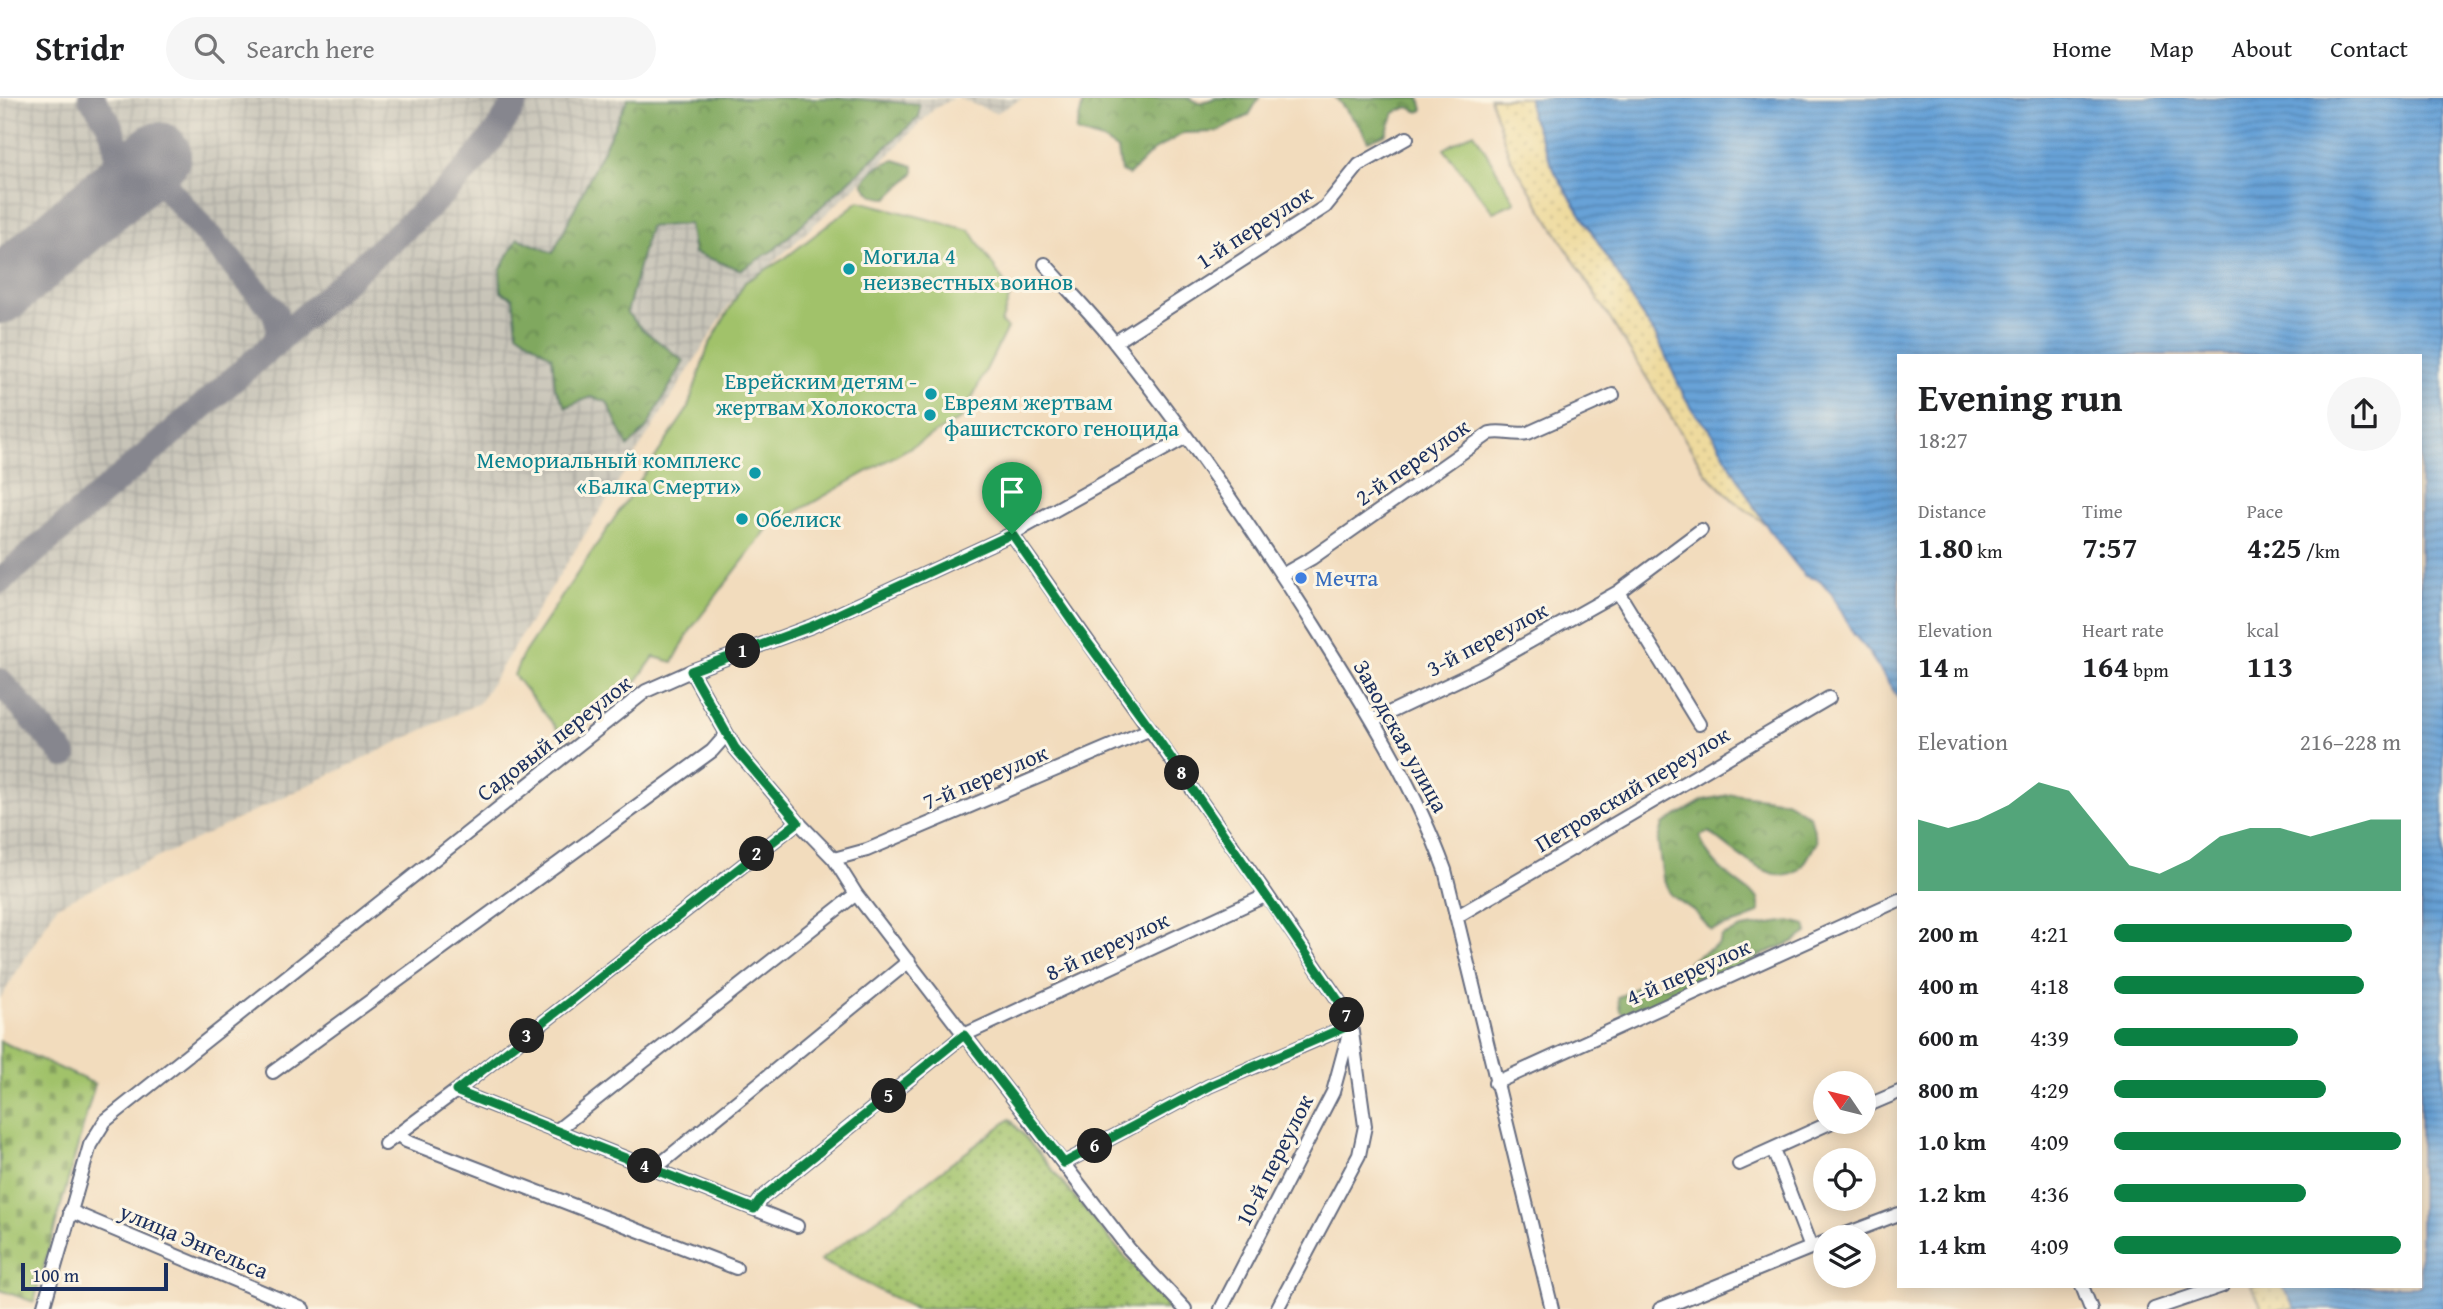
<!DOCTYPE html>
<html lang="en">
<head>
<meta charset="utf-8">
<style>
	body { margin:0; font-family:"Gentium Book Plus",serif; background:#f6f6f6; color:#202124; height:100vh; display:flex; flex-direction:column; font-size:26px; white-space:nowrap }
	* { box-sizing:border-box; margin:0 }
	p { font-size:23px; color:#757577 }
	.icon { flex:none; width:38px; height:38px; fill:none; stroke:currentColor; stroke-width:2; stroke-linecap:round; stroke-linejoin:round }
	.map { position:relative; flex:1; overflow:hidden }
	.sheet { position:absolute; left:1897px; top:256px; width:525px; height:934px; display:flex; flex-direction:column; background:#fff; border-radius:0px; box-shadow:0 4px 18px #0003 }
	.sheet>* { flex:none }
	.needle { width:46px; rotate:305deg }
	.fabs { position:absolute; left:1813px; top:973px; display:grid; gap:14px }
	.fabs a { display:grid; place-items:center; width:63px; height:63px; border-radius:50%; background:#fff; box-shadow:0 4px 18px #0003; font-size:35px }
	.scale { position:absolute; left:21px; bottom:18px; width:147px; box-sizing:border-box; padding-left:7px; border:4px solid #1b2f5e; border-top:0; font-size:19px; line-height:24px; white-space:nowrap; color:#1b2f5e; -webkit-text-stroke:5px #fcf5e5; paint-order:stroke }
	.pin { position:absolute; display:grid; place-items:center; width:60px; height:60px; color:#fff; margin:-72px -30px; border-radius:50% 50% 50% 0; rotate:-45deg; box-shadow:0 0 7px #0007 }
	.pin .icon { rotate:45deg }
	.km { position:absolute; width:35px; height:35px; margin:-18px; border-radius:50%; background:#222; color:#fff; font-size:19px; line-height:35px; text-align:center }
	.round { display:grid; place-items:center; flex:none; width:74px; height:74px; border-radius:37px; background:#f6f6f6 }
	.headline { display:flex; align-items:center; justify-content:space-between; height:119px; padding:0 21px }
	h1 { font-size:38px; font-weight:700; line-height:52px }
	.figures { display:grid; grid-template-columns:repeat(3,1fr); gap:10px; height:119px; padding:7px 21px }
	.figures div { display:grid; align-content:center }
	.figures b { font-size:30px; font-weight:700 }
	.figures small { font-size:19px; font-weight:400 }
	.figures p { font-size:19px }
	.chart { height:196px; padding:14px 21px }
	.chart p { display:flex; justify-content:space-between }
	.chart svg { width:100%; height:126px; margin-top:7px; fill:#0b8043; opacity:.7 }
	ul { padding:0 21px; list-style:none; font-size:23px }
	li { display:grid; grid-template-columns:112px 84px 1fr; align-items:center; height:52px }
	li i { height:18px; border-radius:9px; background:#0b8043 }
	header { display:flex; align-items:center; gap:42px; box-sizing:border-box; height:98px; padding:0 35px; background:#fff; border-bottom:2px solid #e0e0e0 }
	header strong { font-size:33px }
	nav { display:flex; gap:38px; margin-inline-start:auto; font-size:24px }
	.search { width:490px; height:63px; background:#f6f6f6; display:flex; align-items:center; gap:18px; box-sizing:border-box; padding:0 24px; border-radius:38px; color:#757577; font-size:26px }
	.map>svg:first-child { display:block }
	.industrial { fill:url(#industrial-grid) }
	.grass { fill:url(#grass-dots); stroke:#5e7864; stroke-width:2 }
	.forest { fill:url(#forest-crowns); stroke:#4e6c5e; stroke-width:2 }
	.sand { fill:url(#sand-dots); stroke:#84847e; stroke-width:2 }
	.cemetery { fill:url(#cemetery-stones); stroke:#5e7864; stroke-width:2 }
	.green { fill:#a1c26b; stroke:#5e7864; stroke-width:2 }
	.water { fill:url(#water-rules); stroke:#41689a; stroke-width:2 }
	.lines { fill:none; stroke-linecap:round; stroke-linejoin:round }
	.taxiway { stroke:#86868e; stroke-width:26 }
	.runway { stroke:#86868e; stroke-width:66 }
	.minor-casing { stroke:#666c7f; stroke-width:16 }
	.minor { stroke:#fff; stroke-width:12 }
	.route-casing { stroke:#fff; stroke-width:14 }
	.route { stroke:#0b8043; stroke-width:9 }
	.culture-dot { fill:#0f9aa8; stroke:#fcf5e5; stroke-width:2.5 }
	.shop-dot { fill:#3f7fe0; stroke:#fcf5e5; stroke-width:2.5 }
	.labels { text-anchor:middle; stroke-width:6; stroke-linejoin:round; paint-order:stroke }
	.street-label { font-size:23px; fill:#1b2f5e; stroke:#fcf5e5 }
	.culture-label { font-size:23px; fill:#0d838f; stroke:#fcf5e5; text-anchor:start }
	.shop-label { font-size:23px; fill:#366cbe; stroke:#fcf5e5; text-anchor:start }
</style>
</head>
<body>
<header>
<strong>Stridr</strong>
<div class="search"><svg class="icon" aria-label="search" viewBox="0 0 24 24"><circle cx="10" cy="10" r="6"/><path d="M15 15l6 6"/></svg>Search here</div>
<nav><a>Home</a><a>Map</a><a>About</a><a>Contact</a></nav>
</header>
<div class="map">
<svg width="2443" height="1211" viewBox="0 0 2443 1211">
	<defs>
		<pattern id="industrial-grid" width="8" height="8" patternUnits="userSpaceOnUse" patternTransform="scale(1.75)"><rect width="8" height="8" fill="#c8c4b8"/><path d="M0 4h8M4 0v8" fill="none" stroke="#aba9a1"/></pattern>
		<pattern id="grass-dots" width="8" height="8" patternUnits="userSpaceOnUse" patternTransform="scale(1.75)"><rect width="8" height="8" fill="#a1c26b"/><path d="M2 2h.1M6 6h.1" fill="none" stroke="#829e5b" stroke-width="1.8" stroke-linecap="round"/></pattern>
		<pattern id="forest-crowns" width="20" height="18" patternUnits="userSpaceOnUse" patternTransform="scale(1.75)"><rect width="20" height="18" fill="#80a85f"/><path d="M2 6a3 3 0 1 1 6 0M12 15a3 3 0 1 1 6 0" fill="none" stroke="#688952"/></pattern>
		<pattern id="sand-dots" width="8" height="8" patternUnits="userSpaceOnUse" patternTransform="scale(1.75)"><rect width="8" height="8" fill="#eeda9e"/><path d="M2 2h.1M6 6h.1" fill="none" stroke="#ccbb8a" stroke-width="1.8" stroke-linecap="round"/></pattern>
		<pattern id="cemetery-stones" width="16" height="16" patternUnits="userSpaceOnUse" patternTransform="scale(1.75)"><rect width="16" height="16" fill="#a1c26b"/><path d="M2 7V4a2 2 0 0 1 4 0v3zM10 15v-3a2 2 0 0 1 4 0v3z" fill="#829e5b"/></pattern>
		<pattern id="water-rules" width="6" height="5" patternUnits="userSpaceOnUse" patternTransform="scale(1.75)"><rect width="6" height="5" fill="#67a2d7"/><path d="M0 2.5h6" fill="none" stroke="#5484b2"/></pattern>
	</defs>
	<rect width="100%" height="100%" fill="#fcf5e5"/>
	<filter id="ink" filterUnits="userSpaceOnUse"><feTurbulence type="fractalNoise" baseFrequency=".0143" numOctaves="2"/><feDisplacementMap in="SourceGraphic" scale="14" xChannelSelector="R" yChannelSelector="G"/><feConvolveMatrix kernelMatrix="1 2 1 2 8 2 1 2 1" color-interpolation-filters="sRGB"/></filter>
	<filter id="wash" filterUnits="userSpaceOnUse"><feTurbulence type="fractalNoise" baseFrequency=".00686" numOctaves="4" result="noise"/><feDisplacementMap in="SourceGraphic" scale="28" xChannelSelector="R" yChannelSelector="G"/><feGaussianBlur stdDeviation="1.57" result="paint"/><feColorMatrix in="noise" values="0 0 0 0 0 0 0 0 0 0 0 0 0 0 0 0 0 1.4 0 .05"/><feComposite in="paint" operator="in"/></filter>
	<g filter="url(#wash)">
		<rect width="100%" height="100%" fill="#f2dcbd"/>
		<path class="industrial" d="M 0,0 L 953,0 L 933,12 L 879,67 L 732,203 L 479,605 L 57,808 L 0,901 Z
			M 958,0 L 1023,0 L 995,15 Z"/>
		<path class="grass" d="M 1010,1021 L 1123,1157 L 1175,1211 L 915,1211 L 820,1162 L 895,1108 Z"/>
		<path class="forest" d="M 628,0 L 847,0 L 919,6 L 919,19 L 775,151 L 741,172 L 694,155 L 689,126 L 649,129 L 627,215 L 642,231 L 684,263 L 646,331 L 628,349 L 607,304 L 591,299 L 566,309 L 555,290 L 552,259 L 517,234 L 513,200 L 501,194 L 500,172 L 518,140 L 553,155 Z
			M 1084,0 L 1188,0 L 1199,5 L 1216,0 L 1259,0 L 1249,17 L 1217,34 L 1184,35 L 1153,53 L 1129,77 L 1121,74 L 1118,52 L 1102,42 L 1076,34 Z
			M 1336,0 L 1420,0 L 1423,12 L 1419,14 L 1408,9 L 1394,15 L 1386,36 L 1368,43 L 1361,30 Z
			M 895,62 L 914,68 L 914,75 L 888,100 C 875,100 870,97 863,85 C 872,71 879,66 895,62 Z
			M 1733,696 L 1786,703 L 1810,718 L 1817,744 C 1811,753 1806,765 1799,772 C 1776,793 1727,747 1709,734 L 1700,738 C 1707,766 1736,783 1758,800 L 1760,813 L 1744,823 L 1711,832 L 1694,813 L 1671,797 L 1663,781 L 1658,745 L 1663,726 L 1704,702 Z
			M 1790,823 L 1806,827 L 1808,834 L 1793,844 L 1770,853 L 1737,871 L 1629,919 L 1620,913 L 1618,900 L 1640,887 L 1669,888 L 1682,876 L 1690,862 L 1719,846 L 1722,838 L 1742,830 Z"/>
		<path class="sand" d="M 1490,0 L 1529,0 L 1531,18 L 1556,76 L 1628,193 C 1634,210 1645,221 1654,235 C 1672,264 1682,308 1709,330 L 1767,427 L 1734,403 L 1706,375 L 1510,60 Z
			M 2251,1188 L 2282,1188 L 2296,1211 L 2263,1211 Z"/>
		<path class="cemetery" d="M 0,943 L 95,986 L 34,1204 L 0,1192 Z"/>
		<path class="green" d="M 1474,34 L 1515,104 L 1493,114 L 1444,51 Z
			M 859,103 L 970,132 L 1011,195 L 1001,225 L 1007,230 L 962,320 L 768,430 L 691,531 L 673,564 L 654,559 L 625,599 L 565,641 L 514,577 L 522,558 L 687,312 L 708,249 L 745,184 L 785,160 Z"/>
		<path class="water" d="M 1529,0 L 2443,0 L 2443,1211 L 2296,1211 L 2282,1188 L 2420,1188 L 2420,257 L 1899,257 L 1899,601 L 1865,549 L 1854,537 L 1832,496 L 1820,482 L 1805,478 L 1774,439 L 1753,407 L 1709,330 C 1684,310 1672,268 1657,240 C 1648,224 1635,211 1628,193 L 1556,76 L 1531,18 Z"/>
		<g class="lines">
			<path class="taxiway" d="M 91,0 C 124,40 126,71 93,112
				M 125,85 C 143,76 151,78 167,90 L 274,213 C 279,226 281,235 273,248
				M 0,483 C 116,383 234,283 348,180 C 408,126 479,74 517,0
				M 0,583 L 64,657"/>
			<path class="runway" d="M 0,193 L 158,57"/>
		</g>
	</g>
	<g filter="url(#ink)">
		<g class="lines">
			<g class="minor-casing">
				<path id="minor" d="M 1045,166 C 1068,192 1093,217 1115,245 C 1185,332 1250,427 1310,521 C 1361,602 1412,682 1445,772 L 1552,1211
					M 1115,244 L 1325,109 L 1359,67 L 1407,40
					M 1012,436 L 1267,797 L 1345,912 L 1351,927 L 1365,1028 L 1359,1057 L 1277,1211
					M 1282,477 L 1312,460 L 1490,335 C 1504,332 1515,338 1528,335 L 1613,297
					M 1618,494 L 1699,626
					M 691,573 L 735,650 L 798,724 L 834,761 L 856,796 L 1129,1151 L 1185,1211
					M 1374,622 L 1481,571 L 1618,494 L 1701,432
					M 834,761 L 867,752 L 1151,631
					M 1456,819 L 1829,600
					M 273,974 L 712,653 L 727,636
					M 1495,985 L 1899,802
					M 456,993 L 797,1128
					M 1864,1009 L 1899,994
					M 556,1033 L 856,796
					M 398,1036 L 406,1043 L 736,1170
					M 385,1046 L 456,993 L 798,724
					M 1773,1051 L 1811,1150
					M 1064,1065 L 1209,988 L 1351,927
					M 1739,1066 L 1832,1024
					M 653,1072 L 909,863
					M 754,1111 L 762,1100 L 964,937 L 1267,797
					M 70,1113 L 303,1211
					M 1838,1139 L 1899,1116
					M 2082,1188 L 2091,1211
					M 43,1211 L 90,1047 L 105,1023 L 646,593 L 691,573 L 812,528 L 1012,436 L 1186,339
					M 1221,1211 L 1333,994 L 1349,935
					M 1660,1211 L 1825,1144
					M 2154,1211 L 2222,1188"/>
			</g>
			<use href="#minor" class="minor"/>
		</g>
	</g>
	<g class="lines" filter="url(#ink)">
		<g class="route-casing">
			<path id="route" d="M 1012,436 L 1080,534 L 1151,631 L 1345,912 L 1350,927 L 1209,988 L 1064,1065 L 964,937 L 762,1100 L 754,1111 L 456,993 L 798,724 L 735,650 L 691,573 L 812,528 Z"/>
		</g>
		<use href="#route" class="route"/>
	</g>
	<g class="culture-dot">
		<circle cx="849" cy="171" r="7"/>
		<circle cx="931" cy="296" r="7"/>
		<circle cx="930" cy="317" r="7"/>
		<circle cx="755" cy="375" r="7"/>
		<circle cx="742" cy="421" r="7"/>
	</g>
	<circle class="shop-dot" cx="1301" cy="480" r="7"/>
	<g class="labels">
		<g class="street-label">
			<text transform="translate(1254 129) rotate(-33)" y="8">1-й переулок</text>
			<text transform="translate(1412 364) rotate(-35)" y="8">2-й переулок</text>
			<text transform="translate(1487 541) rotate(-28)" y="8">3-й переулок</text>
			<text transform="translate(1401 638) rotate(61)" y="8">Заводская улица</text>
			<text transform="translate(554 640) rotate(-38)" y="8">Садовый переулок</text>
			<text transform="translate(985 679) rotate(-23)" y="8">7-й переулок</text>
			<text transform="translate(1632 691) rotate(-31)" y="8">Петровский переулок</text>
			<text transform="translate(1107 848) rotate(-25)" y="8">8-й переулок</text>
			<text transform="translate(1688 874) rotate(-24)" y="8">4-й переулок</text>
			<text transform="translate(1274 1062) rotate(-63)" y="8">10-й переулок</text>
			<text transform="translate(194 1143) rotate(23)" y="8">улица Энгельса</text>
		</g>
		<g class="culture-label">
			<text x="863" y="166">Могила 4<tspan x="863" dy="26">неизвестных воинов</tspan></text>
			<text x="917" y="291" text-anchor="end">Еврейским детям -<tspan x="917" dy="26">жертвам Холокоста</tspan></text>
			<text x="944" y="312">Евреям жертвам<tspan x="944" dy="26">фашистского геноцида</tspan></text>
			<text x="741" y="370" text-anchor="end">Мемориальный комплекс<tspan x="741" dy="26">«Балка Смерти»</tspan></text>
			<text x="756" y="429">Обелиск</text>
		</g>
		<g class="shop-label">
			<text x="1315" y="488">Мечта</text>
		</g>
	</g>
</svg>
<div class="fabs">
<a><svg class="needle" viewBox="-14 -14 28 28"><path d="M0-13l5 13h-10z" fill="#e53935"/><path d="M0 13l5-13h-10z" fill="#757577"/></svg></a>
<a><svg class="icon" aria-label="locate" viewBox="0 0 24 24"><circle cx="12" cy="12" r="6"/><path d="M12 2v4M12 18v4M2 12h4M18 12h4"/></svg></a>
<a><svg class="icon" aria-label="layers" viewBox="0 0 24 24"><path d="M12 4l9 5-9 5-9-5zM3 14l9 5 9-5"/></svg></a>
</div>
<div class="scale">100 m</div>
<div class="pin" style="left:1012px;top:436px;background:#1e9e55"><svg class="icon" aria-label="arrive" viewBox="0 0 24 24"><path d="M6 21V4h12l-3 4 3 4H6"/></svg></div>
<b class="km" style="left:743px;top:553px">1</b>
<b class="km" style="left:757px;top:756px">2</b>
<b class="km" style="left:527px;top:938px">3</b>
<b class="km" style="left:645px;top:1068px">4</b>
<b class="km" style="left:889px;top:998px">5</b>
<b class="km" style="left:1095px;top:1048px">6</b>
<b class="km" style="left:1347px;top:917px">7</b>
<b class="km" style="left:1182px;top:675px">8</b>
<section class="sheet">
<div class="headline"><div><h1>Evening run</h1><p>18:27</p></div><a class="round"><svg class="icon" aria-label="share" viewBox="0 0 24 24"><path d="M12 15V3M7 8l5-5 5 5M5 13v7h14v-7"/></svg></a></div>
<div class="figures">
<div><p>Distance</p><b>1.80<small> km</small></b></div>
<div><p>Time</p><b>7:57</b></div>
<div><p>Pace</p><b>4:25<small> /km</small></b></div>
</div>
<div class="figures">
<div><p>Elevation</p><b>14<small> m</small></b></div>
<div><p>Heart rate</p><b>164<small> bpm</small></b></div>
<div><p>kcal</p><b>113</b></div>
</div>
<div class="chart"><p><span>Elevation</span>216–228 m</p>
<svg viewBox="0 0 160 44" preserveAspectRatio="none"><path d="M0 44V19L10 22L20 19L30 14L40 6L50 9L60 22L70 35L80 38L90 33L100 25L110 22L120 22L130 25L140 22L150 19L160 19V44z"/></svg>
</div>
<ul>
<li><b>200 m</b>4:21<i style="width:83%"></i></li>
<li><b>400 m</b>4:18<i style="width:87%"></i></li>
<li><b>600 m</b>4:39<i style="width:64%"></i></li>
<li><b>800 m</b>4:29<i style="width:74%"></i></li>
<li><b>1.0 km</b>4:09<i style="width:100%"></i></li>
<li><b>1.2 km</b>4:36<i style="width:67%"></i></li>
<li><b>1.4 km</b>4:09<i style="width:100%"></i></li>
</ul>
</section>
</div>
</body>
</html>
